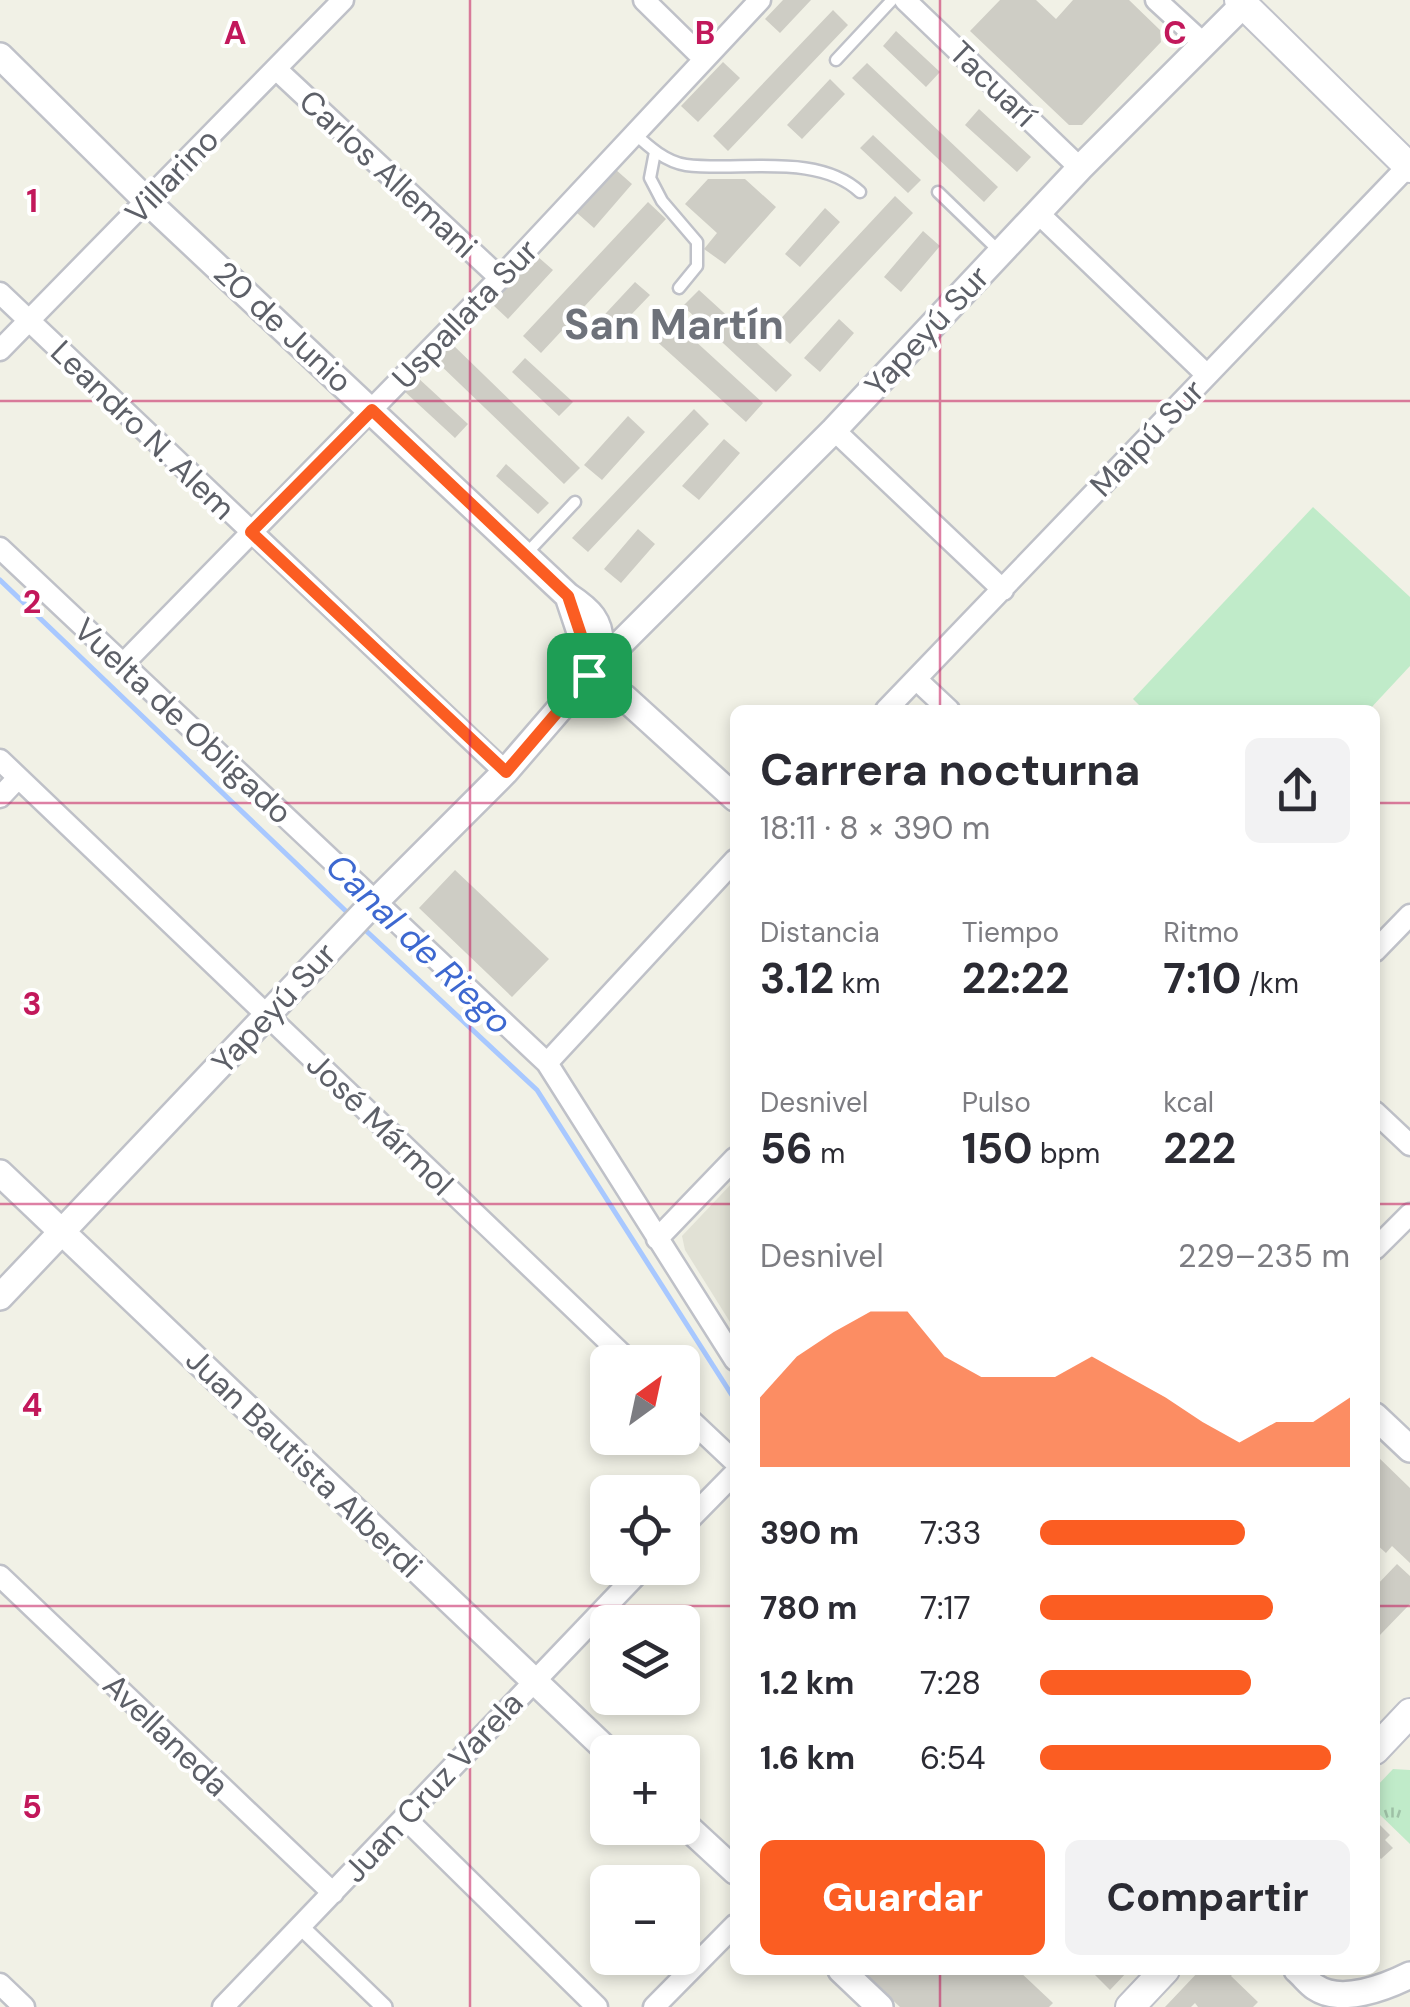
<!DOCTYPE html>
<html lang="es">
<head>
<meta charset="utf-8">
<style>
	body { margin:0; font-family:"DM Sans",sans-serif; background:#f2f2f3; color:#2b2b33; height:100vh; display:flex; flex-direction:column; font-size:38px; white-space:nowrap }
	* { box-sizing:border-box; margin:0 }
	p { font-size:32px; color:#7c7c81 }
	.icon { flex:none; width:55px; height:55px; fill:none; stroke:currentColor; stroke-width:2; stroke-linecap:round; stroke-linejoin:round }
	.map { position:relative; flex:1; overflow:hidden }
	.drawer { position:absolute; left:730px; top:705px; width:650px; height:1270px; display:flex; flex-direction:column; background:#fff; border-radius:15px; box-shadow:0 5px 15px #0003 }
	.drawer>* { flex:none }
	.needle { width:65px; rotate:33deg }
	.controls { position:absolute; left:590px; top:1345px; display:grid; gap:20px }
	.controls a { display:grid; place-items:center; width:110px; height:110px; border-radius:15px; background:#fff; box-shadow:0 5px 15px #0003; font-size:50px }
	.pin { position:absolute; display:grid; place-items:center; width:85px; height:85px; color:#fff; margin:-42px; border-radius:20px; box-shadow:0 5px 15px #0006 }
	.round { display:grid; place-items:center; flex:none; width:105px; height:105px; border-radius:15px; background:#f2f2f3 }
	.head { display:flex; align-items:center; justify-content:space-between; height:170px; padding:0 30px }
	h1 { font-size:45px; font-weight:700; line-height:75px }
	.metrics { display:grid; grid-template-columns:repeat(3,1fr); gap:15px; height:170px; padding:10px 30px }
	.metrics div { display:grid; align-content:center }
	.metrics b { font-size:42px; font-weight:700 }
	.metrics small { font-size:28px; font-weight:400 }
	.metrics p { font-size:28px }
	.chart { height:280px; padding:20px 30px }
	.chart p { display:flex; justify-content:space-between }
	.chart svg { width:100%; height:180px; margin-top:10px; fill:#fb5d22; opacity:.7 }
	.cta { display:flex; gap:20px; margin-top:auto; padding:20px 30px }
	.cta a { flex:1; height:115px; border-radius:15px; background:#fb5d22; color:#fff; font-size:40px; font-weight:700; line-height:115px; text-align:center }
	.cta a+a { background:#f2f2f3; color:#2b2b33 }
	ul { padding:0 30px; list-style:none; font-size:32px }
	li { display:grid; grid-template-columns:160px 120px 1fr; align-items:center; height:75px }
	li i { height:25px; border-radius:12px; background:#fb5d22 }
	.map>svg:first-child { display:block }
	.education { fill:#e1e1d5 }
	.grass { fill:url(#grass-tufts) }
	.park { fill:#c0ebc9 }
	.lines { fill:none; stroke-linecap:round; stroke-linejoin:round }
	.stream { stroke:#a8c8ff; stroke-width:5 }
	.building { fill:#cecdc5 }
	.service-casing { stroke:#bfc1c8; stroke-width:15 }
	.pedestrian-casing { stroke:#bfc1c8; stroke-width:20 }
	.minor-casing { stroke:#bfc1c8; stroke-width:25 }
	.tertiary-casing { stroke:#bfc1c8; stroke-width:30 }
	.secondary-casing { stroke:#c0c2ca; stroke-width:32 }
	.service { stroke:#fff; stroke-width:10 }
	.pedestrian { stroke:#fff; stroke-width:15 }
	.minor { stroke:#fff; stroke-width:20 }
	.tertiary { stroke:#fff; stroke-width:25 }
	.secondary { stroke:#fff; stroke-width:28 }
	.route-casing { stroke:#fff; stroke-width:20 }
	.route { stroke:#fb5d22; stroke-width:12 }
	.grid { fill:none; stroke:#c2185b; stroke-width:2.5; stroke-opacity:0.55 }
	.labels { text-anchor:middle; stroke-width:8; stroke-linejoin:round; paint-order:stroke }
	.street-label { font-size:32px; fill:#5d6068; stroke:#fff }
	.water-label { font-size:35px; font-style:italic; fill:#3d68d0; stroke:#fff }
	.district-label { font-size:42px; font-weight:bold; fill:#6e727a; stroke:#fff }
	.grid-label { font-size:32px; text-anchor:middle; font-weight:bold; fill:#c2185b; stroke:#fff; stroke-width:8; stroke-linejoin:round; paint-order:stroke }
</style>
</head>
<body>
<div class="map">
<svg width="1410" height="2007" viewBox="0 0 1410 2007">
	<defs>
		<pattern id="grass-tufts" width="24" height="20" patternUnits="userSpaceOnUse" patternTransform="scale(2.5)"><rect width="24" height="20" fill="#c0ebc9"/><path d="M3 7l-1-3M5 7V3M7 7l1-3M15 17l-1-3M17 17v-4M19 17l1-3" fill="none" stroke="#9fc2a7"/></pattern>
	</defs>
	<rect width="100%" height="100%" fill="#f1f1e6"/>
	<path class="education" d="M 735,1180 L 735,1330 L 685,1250 L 682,1236 Z"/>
	<path class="grass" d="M 1393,1769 L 1410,1770 L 1410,1844 L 1375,1810 L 1375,1788 Z"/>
	<path class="park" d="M 1313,507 L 1410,597 L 1410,666 L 1369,710 L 1144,710 L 1133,699 Z"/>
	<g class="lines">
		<path class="stream" d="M 0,580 L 351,916
			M 362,927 L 537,1090 L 735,1400"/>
	</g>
	<path class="building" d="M 783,0 L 811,0 L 780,33 L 765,19 Z
		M 1000,0 L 1036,0 L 1056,19 L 1073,0 L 1129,0 L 1160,30 L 1161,42 L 1082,125 L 1069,125 L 970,31 Z
		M 833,10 L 848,25 L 728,151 L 713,136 Z
		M 896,31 L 940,72 L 926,87 L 883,46 Z
		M 723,62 L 740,78 L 698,122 L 681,106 Z
		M 867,63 L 998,187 L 984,202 L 852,78 Z
		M 830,79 L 845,94 L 802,139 L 787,125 Z
		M 979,109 L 1031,157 L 1017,172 L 965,125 Z
		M 873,135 L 921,180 L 908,193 L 860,148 Z
		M 615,169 L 632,184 L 594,228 L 577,213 Z
		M 708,179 L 745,179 L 776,207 L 725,264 L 704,249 L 717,233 L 685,204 Z
		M 895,196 L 913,213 L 790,344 L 772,328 Z
		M 648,202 L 666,219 L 541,353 L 523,336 Z
		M 825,208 L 840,222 L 800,267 L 785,254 Z
		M 923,231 L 940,246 L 901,292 L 884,277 Z
		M 537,256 L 553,270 L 508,319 L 492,304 Z
		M 635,282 L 650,295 L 607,340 L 593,327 Z
		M 699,290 L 792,375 L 776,392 L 683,306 Z
		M 670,318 L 763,403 L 746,422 L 653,338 Z
		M 839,319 L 854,333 L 820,372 L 804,358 Z
		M 451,343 L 580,468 L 564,484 L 435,360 Z
		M 525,358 L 573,402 L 559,416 L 512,372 Z
		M 417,377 L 468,424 L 455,438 L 404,391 Z
		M 694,409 L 709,424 L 588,552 L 572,538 Z
		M 628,416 L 645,432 L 602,480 L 584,465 Z
		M 724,439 L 740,453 L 699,500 L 682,486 Z
		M 506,464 L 549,503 L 538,514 L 496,476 Z
		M 638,529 L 655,544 L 621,583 L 604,569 Z
		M 455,870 L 549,959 L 512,997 L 419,908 Z
		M 1375,1454 L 1410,1488 L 1410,1563 L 1392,1546 L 1386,1553 L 1375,1543 Z
		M 1397,1564 L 1410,1576 L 1410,1604 L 1378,1637 L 1375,1634 L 1375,1587 Z
		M 1375,1820 L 1390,1835 L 1385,1840 L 1393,1848 L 1381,1859 L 1375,1853 Z
		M 861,1970 L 1018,1970 L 1053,2003 L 1049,2007 L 900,2007 Z
		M 1090,1970 L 1129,1970 L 1110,1990 Z
		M 1200,1970 L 1236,1970 L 1231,1976 L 1258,2002 L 1253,2007 L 1198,2007 L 1195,2003 L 1191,2007 L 1165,2007 Z"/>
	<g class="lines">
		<g class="service-casing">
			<path id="service" d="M 836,60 L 892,0
				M 634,133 C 649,147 666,162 686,165 C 739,172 817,152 860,192
				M 655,152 L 650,178 L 662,201 L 697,242 L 697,266 L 679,288
				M 938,192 L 999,251
				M 526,554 L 575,502"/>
		</g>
		<g class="pedestrian-casing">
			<path id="pedestrian" d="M 301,1927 L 384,2007"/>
		</g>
		<g class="minor-casing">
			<path id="minor" d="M 644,0 L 703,58
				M 905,0 L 1080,168
				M 1156,0 L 1204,44
				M 276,69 L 500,278
				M 1038,213 L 1207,375
				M 0,293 L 505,772
				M 0,350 L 343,0
				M 834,430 L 1003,590
				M 0,548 L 547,1063 L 735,1360
				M 122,665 L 500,278 L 760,0
				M 917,680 L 949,710
				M 886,710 L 1410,164
				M 0,760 L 630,1362
				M 0,797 L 18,778
				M 1375,951 L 1410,915
				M 547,1063 L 735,860
				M 1375,1112 L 1410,1145
				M 657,1239 L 735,1158
				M 1375,1249 L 1410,1214
				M 682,1412 L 735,1462
				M 682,1527 L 735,1473
				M 0,1576 L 333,1893
				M 406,1819 L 597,2007
				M 0,1984 L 24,2007
				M 223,2007 L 643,1568
				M 654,2007 L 735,1925"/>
		</g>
		<g class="tertiary-casing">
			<path id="tertiary" d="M 0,56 L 148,202 L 568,596 C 589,610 602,621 600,648
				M 568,596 L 586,650
				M 608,656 L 834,430 L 1080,168 L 1244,4
				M 592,676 L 625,698 L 735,798
				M 0,1173 L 609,1752
				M 0,1297 L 364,913 L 505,772 L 589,675
				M 1375,1416 L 1410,1449
				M 682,1822 L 735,1871
				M 841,1970 L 880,2007
				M 1297,1970 C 1303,1975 1309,1983 1315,1987 C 1341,2005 1386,1987 1410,1975"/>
		</g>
		<g class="secondary-casing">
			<path id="secondary" d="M 1239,0 L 1410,168
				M 1375,1750 L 1410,1713
				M 1130,2007 L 1165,1970"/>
		</g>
		<use href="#service" class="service"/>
		<use href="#pedestrian" class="pedestrian"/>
		<use href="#minor" class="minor"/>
		<use href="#tertiary" class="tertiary"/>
		<use href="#secondary" class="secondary"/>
	</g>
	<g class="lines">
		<g class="route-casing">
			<path id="route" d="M 372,410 L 568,596 L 586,650 L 580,663 L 589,675 L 506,772 L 251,532 Z"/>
		</g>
		<use href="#route" class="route"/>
	</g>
	<path class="grid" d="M 470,0 L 470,2007M 940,0 L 940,710M 0,401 L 1410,401M 0,803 L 735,803M 1375,803 L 1410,803M 0,1204 L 735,1204M 1375,1204 L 1410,1204M 0,1606 L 735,1606M 1375,1606 L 1410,1606M 940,1970 L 940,2007"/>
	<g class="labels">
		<g class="street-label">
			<text transform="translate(993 84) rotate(44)" y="11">Tacuarí</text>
			<text transform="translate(388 174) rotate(43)" y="11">Carlos Allemani</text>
			<text transform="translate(172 176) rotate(-46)" y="11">Villarino</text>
			<text transform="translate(465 314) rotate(-46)" y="11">Uspallata Sur</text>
			<text transform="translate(283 327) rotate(43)" y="11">20 de Junio</text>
			<text transform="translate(927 331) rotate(-47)" y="11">Yapeyú Sur</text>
			<text transform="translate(143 430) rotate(44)" y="11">Leandro N. Alem</text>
			<text transform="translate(1147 438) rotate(-46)" y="11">Maipú Sur</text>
			<text transform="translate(183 721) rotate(43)" y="11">Vuelta de Obligado</text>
			<text transform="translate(274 1008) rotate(-47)" y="11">Yapeyú Sur</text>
			<text transform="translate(380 1124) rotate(44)" y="11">José Mármol</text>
			<text transform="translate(304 1463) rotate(44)" y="11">Juan Bautista Alberdi</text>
			<text transform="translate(166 1735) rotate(44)" y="11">Avellaneda</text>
			<text transform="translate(433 1787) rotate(-47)" y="11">Juan Cruz Varela</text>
		</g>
		<g class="water-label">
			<text transform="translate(419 944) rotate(44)" y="12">Canal de Riego</text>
		</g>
		<g class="district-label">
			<text x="674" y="339">San Martín</text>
		</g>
	</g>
	<g class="grid-label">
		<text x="235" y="44">A</text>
		<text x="705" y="44">B</text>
		<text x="1175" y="44">C</text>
		<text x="32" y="212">1</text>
		<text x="32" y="613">2</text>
		<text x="32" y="1015">3</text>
		<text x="32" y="1416">4</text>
		<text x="32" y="1818">5</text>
	</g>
</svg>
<div class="controls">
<a><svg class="needle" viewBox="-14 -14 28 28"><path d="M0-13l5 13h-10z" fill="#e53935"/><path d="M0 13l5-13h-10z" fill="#7c7c81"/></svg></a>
<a><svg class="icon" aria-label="locate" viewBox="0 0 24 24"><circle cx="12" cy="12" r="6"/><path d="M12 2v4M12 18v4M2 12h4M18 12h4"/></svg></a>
<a><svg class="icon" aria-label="layers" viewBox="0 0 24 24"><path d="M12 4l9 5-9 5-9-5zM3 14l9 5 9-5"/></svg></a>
<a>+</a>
<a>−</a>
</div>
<div class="pin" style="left:589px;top:675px;background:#1e9e55"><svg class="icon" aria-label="arrive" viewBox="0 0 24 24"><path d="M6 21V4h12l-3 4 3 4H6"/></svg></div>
<section class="drawer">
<div class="head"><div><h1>Carrera nocturna</h1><p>18:11 · 8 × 390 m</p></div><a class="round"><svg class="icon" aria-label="share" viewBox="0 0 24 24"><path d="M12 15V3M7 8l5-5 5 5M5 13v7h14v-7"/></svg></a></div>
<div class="metrics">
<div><p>Distancia</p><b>3.12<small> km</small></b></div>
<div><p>Tiempo</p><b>22:22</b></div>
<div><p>Ritmo</p><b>7:10<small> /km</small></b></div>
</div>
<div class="metrics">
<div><p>Desnivel</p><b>56<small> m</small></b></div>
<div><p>Pulso</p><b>150<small> bpm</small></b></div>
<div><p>kcal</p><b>222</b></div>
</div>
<div class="chart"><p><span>Desnivel</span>229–235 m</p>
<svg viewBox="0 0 160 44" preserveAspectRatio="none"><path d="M0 44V27L10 17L20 11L30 6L40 6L50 17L60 22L70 22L80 22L90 17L100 22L110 27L120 33L130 38L140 33L150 33L160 27V44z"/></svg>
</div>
<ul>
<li><b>390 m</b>7:33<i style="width:66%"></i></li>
<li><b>780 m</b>7:17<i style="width:75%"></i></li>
<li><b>1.2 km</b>7:28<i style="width:68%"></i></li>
<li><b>1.6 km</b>6:54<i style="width:94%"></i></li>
</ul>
<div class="cta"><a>Guardar</a><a>Compartir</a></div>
</section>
</div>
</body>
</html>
